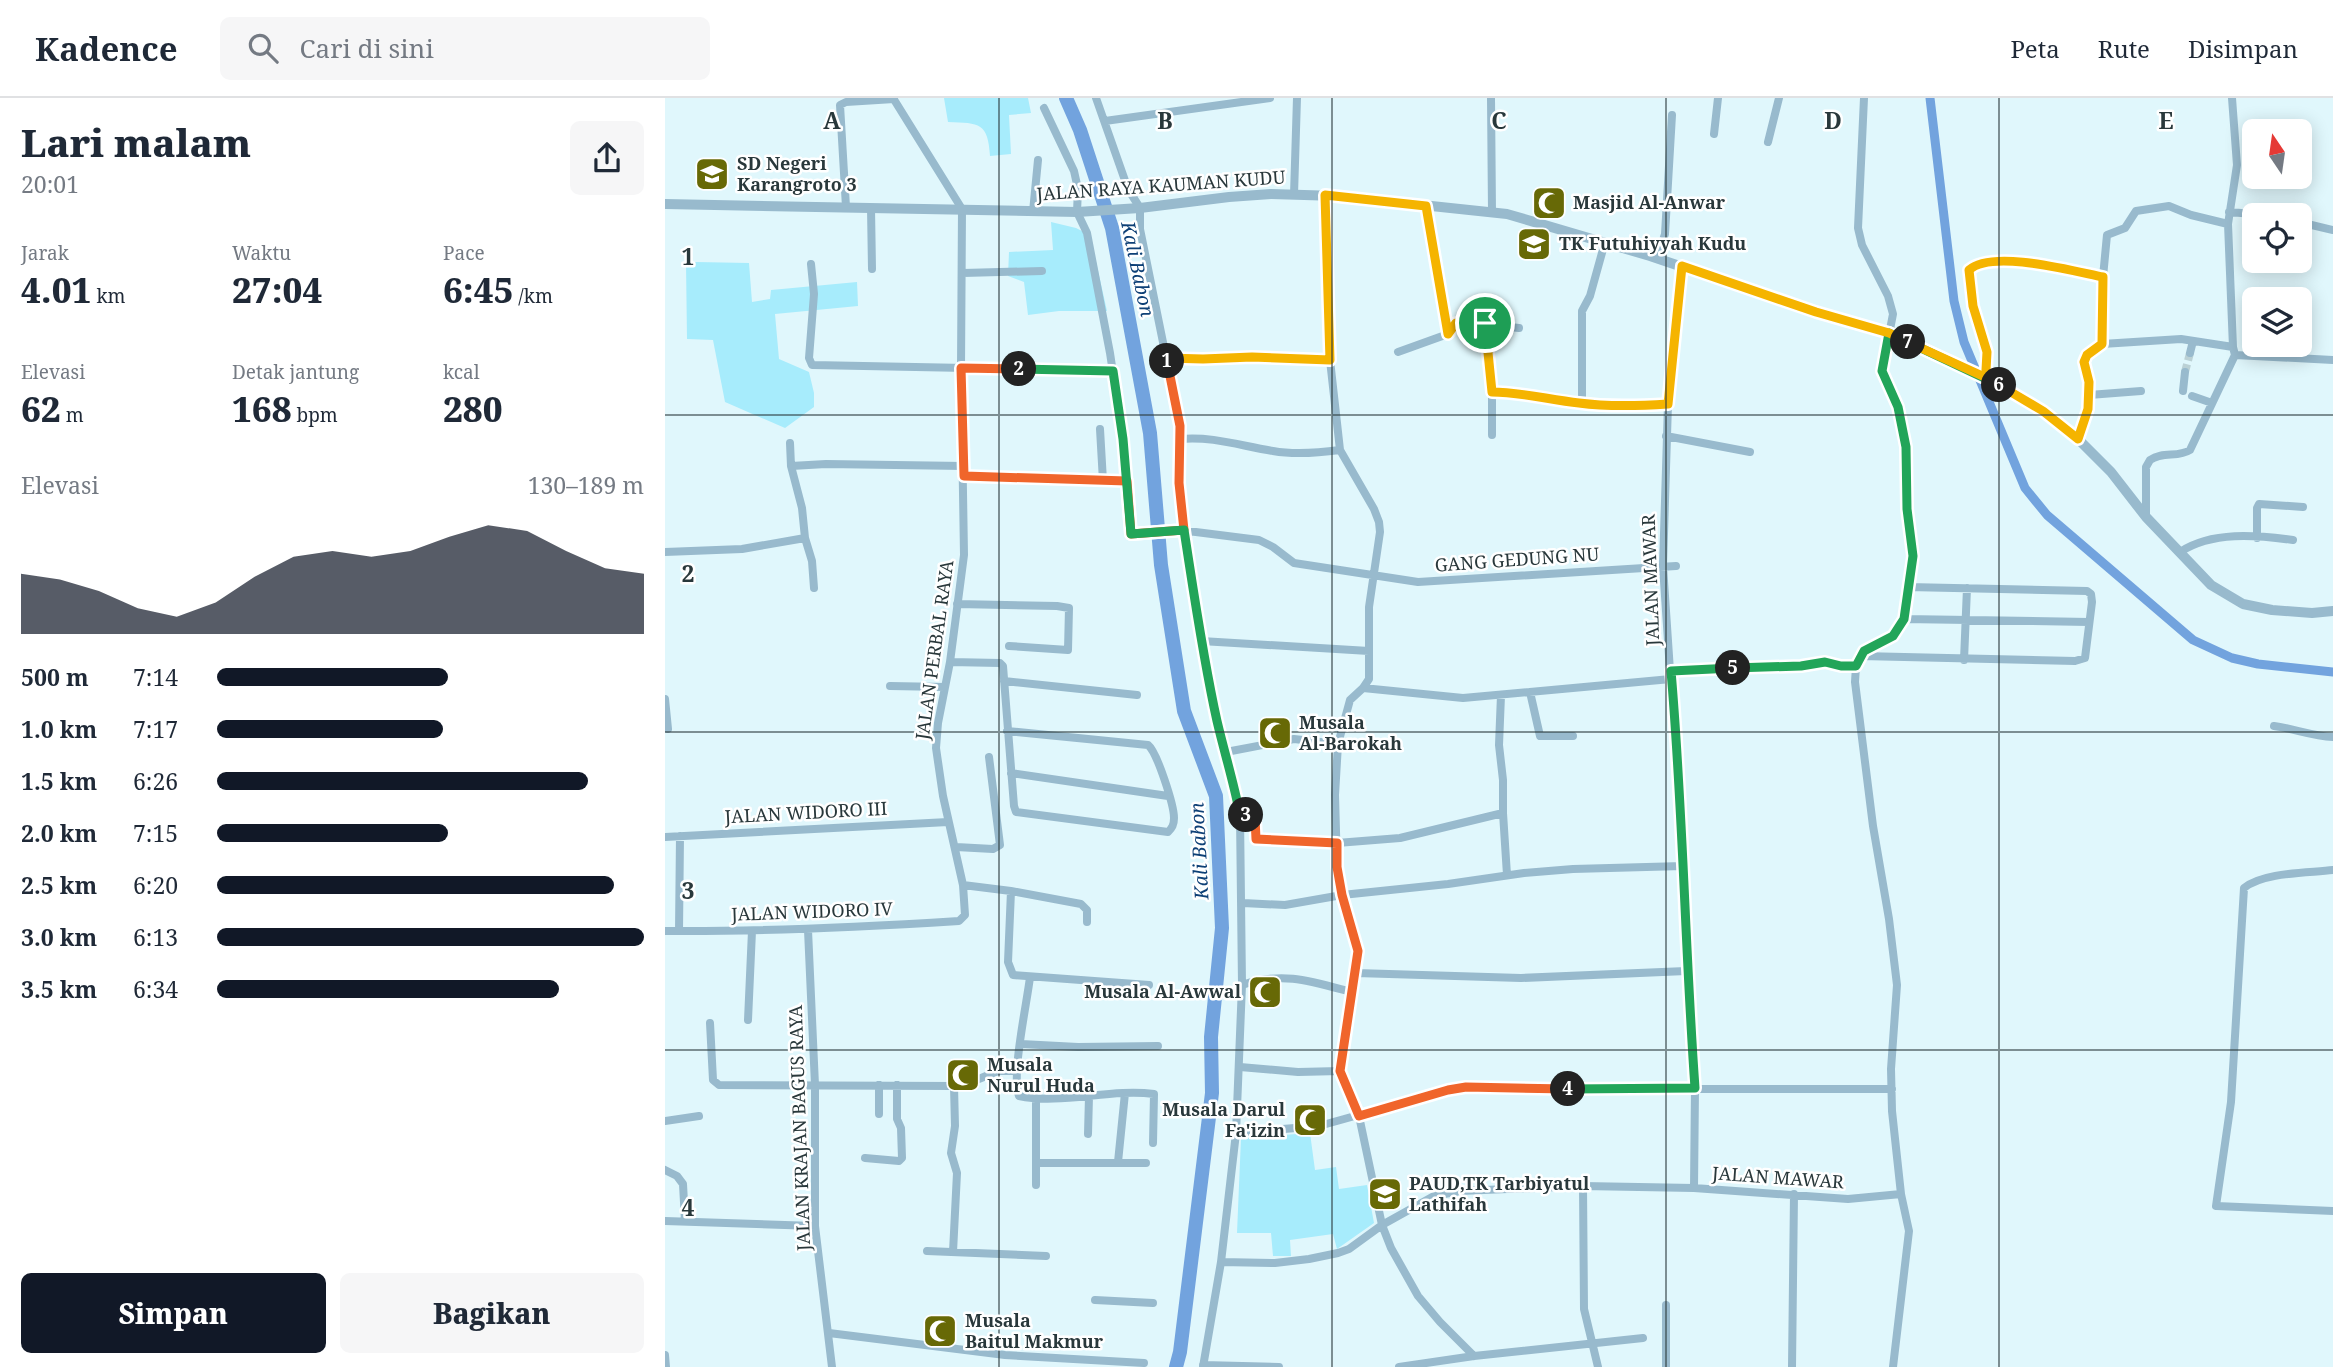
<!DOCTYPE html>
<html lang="id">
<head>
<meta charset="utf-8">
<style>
	body { margin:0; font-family:"Noto Serif",serif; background:#f6f6f7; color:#1f2937; height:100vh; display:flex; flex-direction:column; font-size:26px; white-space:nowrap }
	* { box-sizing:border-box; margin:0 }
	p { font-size:23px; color:#747a83 }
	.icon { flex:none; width:38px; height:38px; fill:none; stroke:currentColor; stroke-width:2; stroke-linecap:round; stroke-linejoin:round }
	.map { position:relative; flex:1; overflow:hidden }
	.panel { display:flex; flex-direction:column; background:#fff; width:665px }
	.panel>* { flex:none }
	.needle { width:46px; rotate:347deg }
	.buttons { position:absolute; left:1577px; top:21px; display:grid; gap:14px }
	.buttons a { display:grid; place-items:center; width:70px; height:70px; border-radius:10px; background:#fff; box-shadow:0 4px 18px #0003; font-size:35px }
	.pin { position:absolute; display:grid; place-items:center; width:60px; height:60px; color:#fff; margin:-30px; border:4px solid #fff; border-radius:50%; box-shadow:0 2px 7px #0007 }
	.km { position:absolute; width:35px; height:35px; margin:-18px; border-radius:50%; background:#222; color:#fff; font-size:19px; line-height:35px; text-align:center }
	.round { display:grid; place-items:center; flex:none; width:74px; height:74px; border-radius:10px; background:#f6f6f7 }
	.summary { display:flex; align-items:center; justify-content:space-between; height:119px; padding:0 21px }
	h1 { font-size:38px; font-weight:800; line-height:52px }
	.figures { display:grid; grid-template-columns:repeat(3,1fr); gap:10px; height:119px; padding:7px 21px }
	.figures div { display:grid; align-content:center }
	.figures b { font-size:35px; font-weight:800 }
	.figures small { font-size:19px; font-weight:400 }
	.figures p { font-size:19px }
	.chart { height:196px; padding:14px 21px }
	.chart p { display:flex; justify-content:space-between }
	.chart svg { width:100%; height:126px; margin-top:7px; fill:#111827; opacity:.7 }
	.cta { display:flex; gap:14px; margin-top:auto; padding:14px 21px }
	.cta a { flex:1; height:80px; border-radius:10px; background:#111827; color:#fff; font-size:28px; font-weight:800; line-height:80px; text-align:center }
	.cta a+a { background:#f6f6f7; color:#1f2937 }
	ul { padding:0 21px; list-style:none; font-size:23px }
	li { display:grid; grid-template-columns:112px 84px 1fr; align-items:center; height:52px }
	li i { height:18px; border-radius:9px; background:#111827 }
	header { display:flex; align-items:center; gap:42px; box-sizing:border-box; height:98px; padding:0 35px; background:#fff; border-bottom:2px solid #e0e1e3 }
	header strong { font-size:33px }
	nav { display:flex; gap:38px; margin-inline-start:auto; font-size:24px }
	.search { width:490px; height:63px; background:#f6f6f7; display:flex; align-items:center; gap:18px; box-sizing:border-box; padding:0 24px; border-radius:10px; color:#747a83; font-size:26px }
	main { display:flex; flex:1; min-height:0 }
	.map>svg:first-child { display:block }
	.green { fill:#a7ecfc }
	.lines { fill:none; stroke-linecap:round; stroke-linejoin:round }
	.canal { stroke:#72a3de; stroke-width:9 }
	.river { stroke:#72a3de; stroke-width:14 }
	.minor-tunnel { stroke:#bbd1d5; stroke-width:8; stroke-dasharray:8 4; stroke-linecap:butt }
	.minor { stroke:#98bacd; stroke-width:8 }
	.tertiary { stroke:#98bacd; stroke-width:10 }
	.split-1-casing { stroke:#fff; stroke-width:14 }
	.split-2-casing { stroke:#fff; stroke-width:14 }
	.split-3-casing { stroke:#fff; stroke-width:14 }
	.split-4-casing { stroke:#fff; stroke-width:14 }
	.split-5-casing { stroke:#fff; stroke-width:14 }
	.split-6-casing { stroke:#fff; stroke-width:14 }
	.split-7-casing { stroke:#fff; stroke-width:14 }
	.split-8-casing { stroke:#fff; stroke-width:14 }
	.split-1 { stroke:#f5b400; stroke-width:9 }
	.split-2 { stroke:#f0652b; stroke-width:9 }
	.split-3 { stroke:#22a559; stroke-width:9 }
	.split-4 { stroke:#f0652b; stroke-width:9 }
	.split-5 { stroke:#22a559; stroke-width:9 }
	.split-6 { stroke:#22a559; stroke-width:9 }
	.split-7 { stroke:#f5b400; stroke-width:9 }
	.split-8 { stroke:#f5b400; stroke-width:9 }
	.grid { fill:none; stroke:#29383b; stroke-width:2; stroke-opacity:0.55 }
	.labels { text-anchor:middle; stroke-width:5; stroke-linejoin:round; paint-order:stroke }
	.poi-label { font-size:18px; font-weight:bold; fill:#29383b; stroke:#fff; text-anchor:start }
	.street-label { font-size:18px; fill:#29383b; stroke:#fff }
	.water-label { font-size:19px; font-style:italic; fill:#0e4076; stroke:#fff }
	.grid-label { font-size:23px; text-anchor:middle; font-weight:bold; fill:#29383b; stroke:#fff; stroke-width:5; stroke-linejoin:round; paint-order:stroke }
</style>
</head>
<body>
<header>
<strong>Kadence</strong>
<div class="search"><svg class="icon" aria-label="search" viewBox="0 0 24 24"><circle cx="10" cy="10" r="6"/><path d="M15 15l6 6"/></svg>Cari di sini</div>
<nav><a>Peta</a><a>Rute</a><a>Disimpan</a></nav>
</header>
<main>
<section class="panel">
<div class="summary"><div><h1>Lari malam</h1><p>20:01</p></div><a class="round"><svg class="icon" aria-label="share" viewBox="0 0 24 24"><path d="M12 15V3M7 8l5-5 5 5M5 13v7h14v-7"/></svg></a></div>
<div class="figures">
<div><p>Jarak</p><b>4.01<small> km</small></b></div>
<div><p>Waktu</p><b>27:04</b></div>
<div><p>Pace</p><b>6:45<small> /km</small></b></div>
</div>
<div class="figures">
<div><p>Elevasi</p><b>62<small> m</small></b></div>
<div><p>Detak jantung</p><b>168<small> bpm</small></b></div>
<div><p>kcal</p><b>280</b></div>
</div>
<div class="chart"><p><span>Elevasi</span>130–189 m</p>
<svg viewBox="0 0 160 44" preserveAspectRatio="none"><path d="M0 44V23L10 25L20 29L30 35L40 38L50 33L60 24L70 17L80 15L90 17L100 15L110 10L120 6L130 8L140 15L150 21L160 23V44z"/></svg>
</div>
<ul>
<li><b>500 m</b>7:14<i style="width:54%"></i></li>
<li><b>1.0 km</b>7:17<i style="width:53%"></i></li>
<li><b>1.5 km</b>6:26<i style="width:87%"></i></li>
<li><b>2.0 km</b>7:15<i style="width:54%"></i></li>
<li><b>2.5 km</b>6:20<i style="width:93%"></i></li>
<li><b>3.0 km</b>6:13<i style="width:100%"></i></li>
<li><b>3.5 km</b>6:34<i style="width:80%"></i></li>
</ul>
<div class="cta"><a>Simpan</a><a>Bagikan</a></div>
</section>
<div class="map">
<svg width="1668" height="1269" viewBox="0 0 1668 1269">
	<rect width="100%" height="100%" fill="#e0f7fc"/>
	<path class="green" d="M 279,0 L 363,0 L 366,15 L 344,17 L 346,56 L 325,58 C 323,25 315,25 283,24 Z
		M 386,124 L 411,130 L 425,137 L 442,213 L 394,213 L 363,217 L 359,184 L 343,178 L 344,154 L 388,152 Z
		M 31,164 L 84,165 L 87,204 L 105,201 L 106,192 L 192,184 L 193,208 L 110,216 L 114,261 L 144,274 L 149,295 L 149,309 L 120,330 L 60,304 L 48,242 L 22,241 L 21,165 Z
		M 645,1035 L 650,1072 L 671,1069 L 674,1091 L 702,1087 L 709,1125 L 672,1151 L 668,1136 L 625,1142 L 626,1158 L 608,1158 L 606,1135 L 572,1135 L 576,1040 Z"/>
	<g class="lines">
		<path class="canal" d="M 1265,0 L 1289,203 L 1299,244 L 1360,390 L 1382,417 L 1528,542 L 1567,560 L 1593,566 L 1668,574"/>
		<path class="river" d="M 401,0 L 415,32 L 447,130 L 485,335 L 496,467 L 519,613 L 551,698 L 557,830 L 546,939 L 547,995 L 515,1254 L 511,1269"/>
		<path class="minor-tunnel" d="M 1520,274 L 1525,255"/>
		<path class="minor" d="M 431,0 L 463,91 L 475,110 L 475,131 L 515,328 L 514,385 L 536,543 L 575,717 L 577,887 L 571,1035 L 556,1164 L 538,1269
			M 826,0 L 827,114
			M 1199,0 L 1193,130 L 1197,147 L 1223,198 L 1228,216 L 1217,273 L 1233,309 L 1241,349 L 1242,411 L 1248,458 L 1239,521 L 1228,538 L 1199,553 L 1191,568 L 1190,584 L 1208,728 L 1224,821 L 1232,887 L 1226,971 L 1227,1013 L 1236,1096 L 1244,1133 L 1228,1269
			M 379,10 L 409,73 L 413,91 L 412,114 L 422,135 L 445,255 L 458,341 L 466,436 L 515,432 L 594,442 L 608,449 L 629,465 L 753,484 L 1011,468
			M 440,23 L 605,0
			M 1049,36 L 1053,0
			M 1103,44 L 1114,0
			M 629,97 L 632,0
			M 660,97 L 665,262 L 675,352 L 709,411 L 714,424 L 715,434 L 704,509 L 704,581 L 698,590 L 685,602 L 673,646 L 670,697 L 672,769 L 693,853 L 675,973 L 694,1018 L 717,1127 L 726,1150 L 753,1198 L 775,1224 L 809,1258
			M 761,108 L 783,236
			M 181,109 L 175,7 L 181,4 L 229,1
			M 206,110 L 207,171
			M 368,114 L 373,62
			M 1564,114 L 1600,117
			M 1634,124 L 1668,132
			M 1563,126 L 1568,249
			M 992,160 L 1000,136 L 1007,17
			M 146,166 L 149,196 L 144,260 L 147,267 L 448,273
			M 1017,168 L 1003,306 L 998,468 L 1018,768 L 1021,873 L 1030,990 L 1029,1090
			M 298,175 L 377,173
			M 820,225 L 827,294 C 856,294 885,302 914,305 C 944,308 973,308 1003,306
			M 1437,246 L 1516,241 L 1568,249 L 1570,257
			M 733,254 L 783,236 L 787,228 L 797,224 L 854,230
			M 1525,255 L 1528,243
			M 1570,257 L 1668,262
			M 501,260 L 538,261 L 587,259 L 665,262
			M 1324,281 L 1321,272 L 1322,254 L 1308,208 L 1304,172 C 1328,151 1408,173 1438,179
			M 1518,293 L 1520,274
			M 827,294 L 827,337
			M 1424,297 L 1476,293
			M 1527,298 L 1547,305
			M 917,305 L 917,213 L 925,198 L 940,144
			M 435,331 L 438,383
			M 1001,338 L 1085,354
			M 515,341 C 548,338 576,348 608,353 C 630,357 653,355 675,352
			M 1413,341 C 1418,326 1424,312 1424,296 C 1425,283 1418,269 1422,257 L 1437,246 L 1438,179 L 1442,137 L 1460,130 L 1471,113 L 1504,108 L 1526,117 L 1563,126 L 1572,67 L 1567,0
			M 125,345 L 126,368 L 161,366 L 299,368
			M 299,378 L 462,383
			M 1481,419 L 1481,369 L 1485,362 C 1498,353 1513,360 1525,352 L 1570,257
			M 140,440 L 147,463 L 149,490
			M 1592,440 L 1592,410 L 1594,406 L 1638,409
			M 0,454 L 77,451 L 140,440 L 137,410 L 126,368
			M 1515,454 C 1547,433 1591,437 1628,442
			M 292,506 L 392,508 L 404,510 L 403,552 L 344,548
			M 1239,521 L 1424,524
			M 536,543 L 704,553
			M 1196,558 L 1410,563 L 1420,560 L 1427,504 L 1426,496 L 1422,493 L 1243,489
			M 1299,562 L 1302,490
			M 285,564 L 335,565 L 338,568 L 349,708 L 351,714 L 503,734 C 507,730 509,727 509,720 C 509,707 492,654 483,647 L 342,633
			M 1005,573 L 1136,567 L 1160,564 L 1191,568
			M 339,583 L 472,597
			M 225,588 L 280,589
			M 698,590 L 798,600 L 1006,581
			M 865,594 L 875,638 L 908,638
			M 0,601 L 3,631
			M 1609,628 C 1630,631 1647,638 1668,639
			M 561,654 L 629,641 L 673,646
			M 346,675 L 503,698
			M 838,715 L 842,777
			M 575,717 L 584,717 L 589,720 L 591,741 L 672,745 L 735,740 L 838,715 L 838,682 L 834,647 L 836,597
			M 0,739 L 283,724
			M 291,749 L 328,751 L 335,747 L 324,659
			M 1668,772 C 1644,775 1598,774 1579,790 L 1566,1004 L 1551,1108 L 1668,1113
			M 298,787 L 346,793 L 343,864 L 348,877 L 484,887
			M 346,793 L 416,806 L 422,812 L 422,824
			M 578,805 L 620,807 L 677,797 L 783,786 L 859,775 L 908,771 L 1018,768
			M 143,832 L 150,987 L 150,1128 L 167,1269
			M 0,833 C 98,834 196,829 294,823 L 300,817 L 298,787 L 278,698 L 271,650 L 273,625 L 285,564 L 299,457 L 296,270 L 297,111 L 228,0
			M 14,833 L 15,738
			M 691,875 L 856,880 L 1021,873
			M 365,879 C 362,905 346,977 354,998 C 396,1007 446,990 489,996 L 488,1045
			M 577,887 C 617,873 646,883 686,894
			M 83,922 L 87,833
			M 45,925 L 48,982 L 54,987 L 289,988 L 297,988 L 333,973 L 352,973
			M 356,946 L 413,949 L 493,948
			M 575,969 L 633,974 L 675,973
			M 371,1000 L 371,1087
			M 214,1016 L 214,987
			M 0,1023 L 34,1018
			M 571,1035 L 654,1028 L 783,992 L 818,988 L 909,991 L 1227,991
			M 423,1036 L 424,998
			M 200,1060 L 234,1063 L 237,1060 L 236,1030 L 232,1021 L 232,987
			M 453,1064 L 460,995
			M 371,1065 L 481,1065
			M 0,1072 L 12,1078 L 18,1086 L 20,1123
			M 918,1088 L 919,1211 L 933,1269
			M 0,1123 L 150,1128
			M 262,1153 L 381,1158
			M 288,1154 L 292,1075 L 286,1055 L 290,1028 L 289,988
			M 556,1164 L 610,1165 L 644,1161 L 673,1155 L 684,1151 L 717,1127 L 769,1098 L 795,1093 L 918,1088 L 1029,1090 L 1183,1101 L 1236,1096
			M 430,1202 L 488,1205
			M 164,1235 L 340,1257 L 479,1265
			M 0,1257 L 1,1269
			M 538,1267 L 614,1269
			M 734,1269 L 809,1258 L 978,1240
			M 1001,1269 L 1001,1207
			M 1127,1269 L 1129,1096"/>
		<path class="tertiary" d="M 0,106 L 412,114 L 475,110 L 564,99 L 606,96 L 672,98 L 842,116 L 985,158 L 1151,214 L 1224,235 L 1324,281 L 1378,313 L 1413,341 L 1446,374 L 1481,419 L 1546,487 L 1578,506 L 1607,512 L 1647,515 L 1668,513"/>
	</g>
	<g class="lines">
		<g class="split-1-casing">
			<path id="split-1" d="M 502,263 L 501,260 L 538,261 L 587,259 L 665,262 L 660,97 L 761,108 L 783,236 L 791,225 L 820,225"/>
		</g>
		<g class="split-2-casing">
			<path id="split-2" d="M 354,271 L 296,270 L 299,378 L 462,383 L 466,436 L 519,432 L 514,385 L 515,328 L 502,263"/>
		</g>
		<g class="split-3-casing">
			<path id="split-3" d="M 354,271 L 448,273 L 458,341 L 466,436 L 519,432 C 529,496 538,560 552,623 C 559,653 568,682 574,712 L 575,716 L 581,717"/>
		</g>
		<g class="split-4-casing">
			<path id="split-4" d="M 581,717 L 590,720 L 591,741 L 672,745 L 672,769 L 677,797 L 693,853 L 675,973 L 694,1018 L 783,992 L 801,989 L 903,991"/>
		</g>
		<g class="split-5-casing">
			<path id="split-5" d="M 903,991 L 1030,990 C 1020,851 1018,712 1006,573 L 1068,570"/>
		</g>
		<g class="split-6-casing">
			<path id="split-6" d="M 1068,570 L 1136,568 L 1160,564 L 1176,568 L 1191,568 L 1199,553 L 1228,538 L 1239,521 L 1248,458 L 1242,411 L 1241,349 L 1233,309 L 1217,273 L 1224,235 L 1334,287"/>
		</g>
		<g class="split-7-casing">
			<path id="split-7" d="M 1243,244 L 1324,281 L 1321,272 L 1322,254 L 1308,208 L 1304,172 C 1327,151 1408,173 1438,179 L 1437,246 L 1422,257 L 1419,264 L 1424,284 L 1423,311 L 1413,341 L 1378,313 L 1334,287"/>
		</g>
		<g class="split-8-casing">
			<path id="split-8" d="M 820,225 L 827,294 C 856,294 885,302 914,305 C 944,309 973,308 1003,306 L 1017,168 L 1151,214 L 1224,235 L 1243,244"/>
		</g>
		<use href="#split-1" class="split-1"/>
		<use href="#split-2" class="split-2"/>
		<use href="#split-3" class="split-3"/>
		<use href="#split-4" class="split-4"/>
		<use href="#split-5" class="split-5"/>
		<use href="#split-6" class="split-6"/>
		<use href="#split-7" class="split-7"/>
		<use href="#split-8" class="split-8"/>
	</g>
	<path class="grid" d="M 334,0 L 334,1269M 667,0 L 667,1269M 1001,0 L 1001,1269M 1334,0 L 1334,1269M 0,317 L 1668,317M 0,634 L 1668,634M 0,952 L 1668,952"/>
	<defs>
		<g id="school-square" transform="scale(1.75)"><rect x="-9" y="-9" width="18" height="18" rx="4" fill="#676906" stroke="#fff"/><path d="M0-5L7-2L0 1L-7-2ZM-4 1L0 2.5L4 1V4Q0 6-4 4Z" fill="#fff"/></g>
		<g id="mosque-square" transform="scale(1.75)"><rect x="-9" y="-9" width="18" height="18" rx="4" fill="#676906" stroke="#fff"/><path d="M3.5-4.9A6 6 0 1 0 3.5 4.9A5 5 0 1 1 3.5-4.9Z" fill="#fff"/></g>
	</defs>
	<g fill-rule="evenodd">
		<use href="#school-square" x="47" y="76"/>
		<use href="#mosque-square" x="884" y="105"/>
		<use href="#school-square" x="869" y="146"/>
		<use href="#mosque-square" x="610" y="635"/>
		<use href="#mosque-square" x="600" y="894"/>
		<use href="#mosque-square" x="298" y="977"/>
		<use href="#mosque-square" x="645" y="1022"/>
		<use href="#school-square" x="720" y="1096"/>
		<use href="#mosque-square" x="275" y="1233"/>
	</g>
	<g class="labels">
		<g class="poi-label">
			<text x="72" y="72">SD Negeri<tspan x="72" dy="21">Karangroto 3</tspan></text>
			<text x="908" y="111">Masjid Al-Anwar</text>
			<text x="894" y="152">TK Futuhiyyah Kudu</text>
			<text x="634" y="631">Musala<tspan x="634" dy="21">Al-Barokah</tspan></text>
			<text x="576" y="900" text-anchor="end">Musala Al-Awwal</text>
			<text x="322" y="973">Musala<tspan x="322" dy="21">Nurul Huda</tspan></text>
			<text x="620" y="1018" text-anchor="end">Musala Darul<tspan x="620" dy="21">Fa'izin</tspan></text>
			<text x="744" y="1092">PAUD,TK Tarbiyatul<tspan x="744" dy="21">Lathifah</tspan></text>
			<text x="300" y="1229">Musala<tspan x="300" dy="21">Baitul Makmur</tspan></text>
		</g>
		<g class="street-label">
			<text transform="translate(496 88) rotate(-4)" y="6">JALAN RAYA KAUMAN KUDU</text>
			<text transform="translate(852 462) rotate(-4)" y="6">GANG GEDUNG NU</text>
			<text transform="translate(986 482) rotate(-92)" y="6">JALAN MAWAR</text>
			<text transform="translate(270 552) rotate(-82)" y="6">JALAN PERBAL RAYA</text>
			<text transform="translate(141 715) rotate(-3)" y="6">JALAN WIDORO III</text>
			<text transform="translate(147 814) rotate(-2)" y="6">JALAN WIDORO IV</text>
			<text transform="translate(135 1030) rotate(-92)" y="6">JALAN KRAJAN BAGUS RAYA</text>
			<text transform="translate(1113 1080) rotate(4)" y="6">JALAN MAWAR</text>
		</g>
		<g class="water-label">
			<text transform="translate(473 171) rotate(78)" y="7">Kali Babon</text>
			<text transform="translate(534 753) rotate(-93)" y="7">Kali Babon</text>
		</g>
	</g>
	<g class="grid-label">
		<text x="167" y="31">A</text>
		<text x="500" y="31">B</text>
		<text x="834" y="31">C</text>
		<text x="1168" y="31">D</text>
		<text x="1501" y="31">E</text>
		<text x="23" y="167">1</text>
		<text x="23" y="484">2</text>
		<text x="23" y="801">3</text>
		<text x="23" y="1118">4</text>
	</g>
</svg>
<div class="buttons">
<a><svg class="needle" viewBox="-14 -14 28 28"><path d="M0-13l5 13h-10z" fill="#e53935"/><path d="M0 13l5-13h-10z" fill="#747a83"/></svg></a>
<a><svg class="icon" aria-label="locate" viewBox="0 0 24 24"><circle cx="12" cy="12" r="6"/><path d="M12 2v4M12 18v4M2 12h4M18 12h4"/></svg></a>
<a><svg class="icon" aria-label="layers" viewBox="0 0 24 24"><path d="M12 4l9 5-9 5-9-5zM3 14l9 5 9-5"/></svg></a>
</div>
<div class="pin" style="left:820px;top:225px;background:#1e9e55"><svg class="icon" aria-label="arrive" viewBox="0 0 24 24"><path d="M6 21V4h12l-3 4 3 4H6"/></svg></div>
<b class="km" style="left:502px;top:263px">1</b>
<b class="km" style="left:354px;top:271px">2</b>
<b class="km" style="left:581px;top:717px">3</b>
<b class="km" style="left:903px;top:991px">4</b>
<b class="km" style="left:1068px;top:570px">5</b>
<b class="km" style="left:1334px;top:287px">6</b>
<b class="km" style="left:1243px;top:244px">7</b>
</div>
</main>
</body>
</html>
